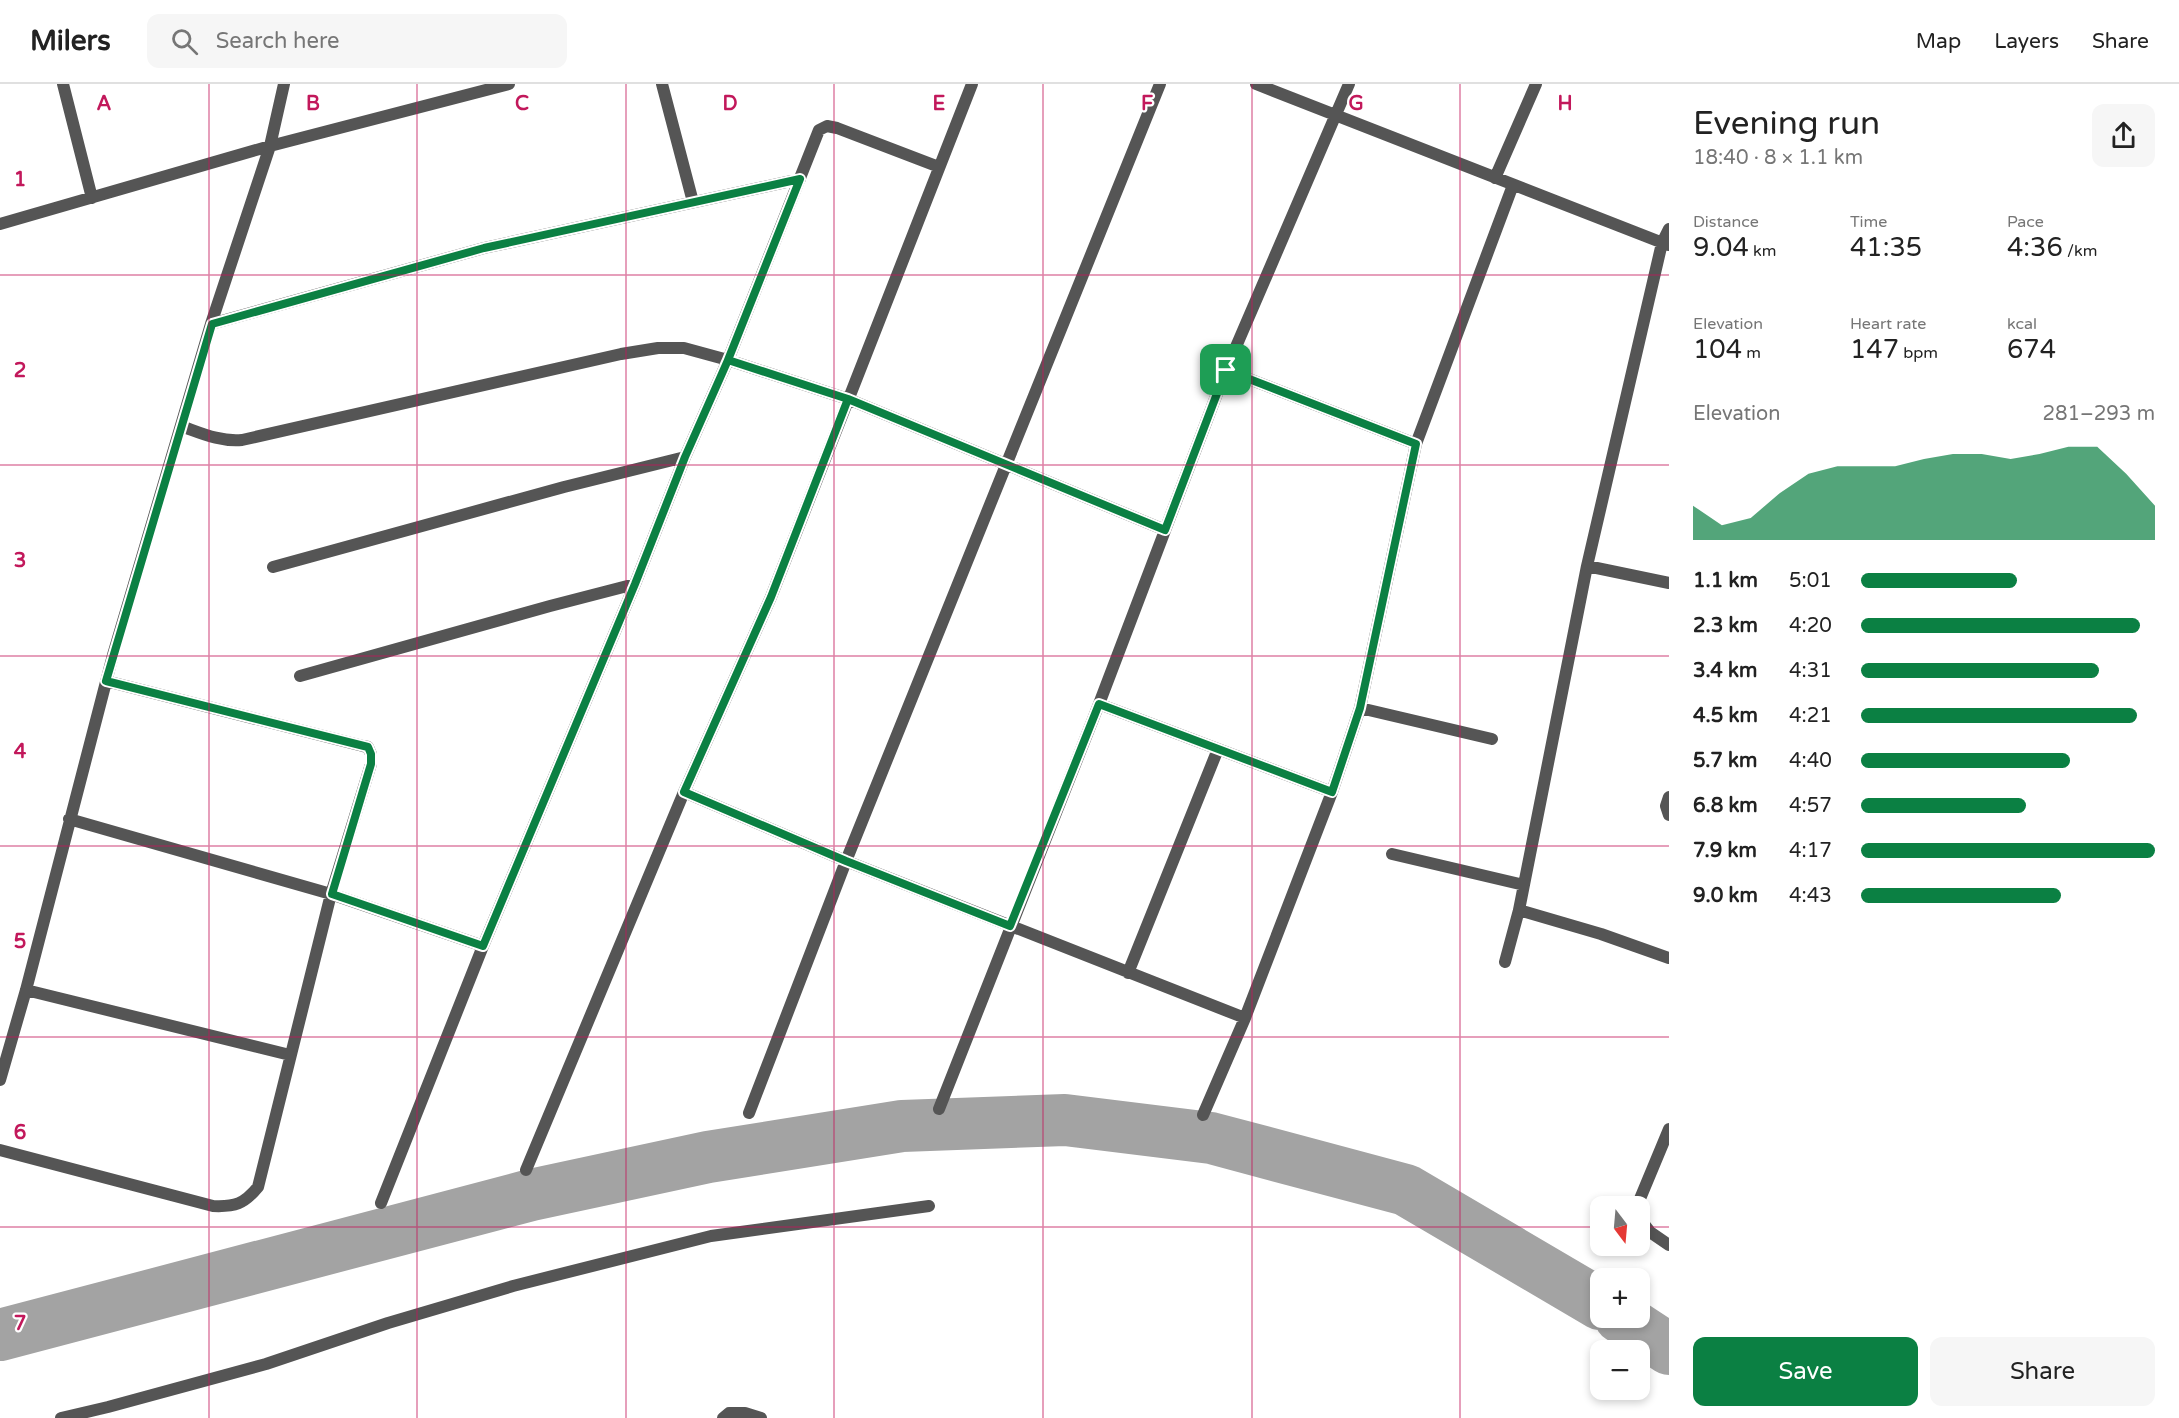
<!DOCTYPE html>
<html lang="en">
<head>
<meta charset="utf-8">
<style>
	body { margin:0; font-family:"Varela Round",sans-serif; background:#f6f6f6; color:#222; height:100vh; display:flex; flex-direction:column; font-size:22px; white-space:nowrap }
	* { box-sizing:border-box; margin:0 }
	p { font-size:20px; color:#767676 }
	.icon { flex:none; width:33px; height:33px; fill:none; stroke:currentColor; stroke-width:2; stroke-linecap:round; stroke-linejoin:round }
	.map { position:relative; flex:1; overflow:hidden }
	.drawer { display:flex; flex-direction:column; background:#fff; width:510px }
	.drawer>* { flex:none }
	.needle { width:39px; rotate:164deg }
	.fabs { position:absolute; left:1590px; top:1112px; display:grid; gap:12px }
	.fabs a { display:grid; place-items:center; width:60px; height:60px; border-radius:12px; background:#fff; box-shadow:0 3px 9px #0003; font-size:30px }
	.pin { position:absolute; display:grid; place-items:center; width:51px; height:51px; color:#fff; margin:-26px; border-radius:12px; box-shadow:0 3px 9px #0006 }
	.round { display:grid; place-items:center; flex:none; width:63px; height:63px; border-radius:12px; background:#f6f6f6 }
	.head { display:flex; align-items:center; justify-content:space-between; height:102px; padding:0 24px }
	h1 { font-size:33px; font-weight:600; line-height:45px }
	.stats { display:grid; grid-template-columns:repeat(3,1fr); gap:9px; height:102px; padding:6px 24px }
	.stats div { display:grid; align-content:center }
	.stats b { font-size:26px; font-weight:600 }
	.stats small { font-size:16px; font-weight:400 }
	.stats p { font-size:16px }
	.chart { height:168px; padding:12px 24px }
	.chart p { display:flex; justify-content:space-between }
	.chart svg { width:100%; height:108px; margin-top:6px; fill:#0b8043; opacity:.7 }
	.cta { display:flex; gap:12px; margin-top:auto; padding:12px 24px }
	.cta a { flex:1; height:69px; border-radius:12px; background:#0b8043; color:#fff; font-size:24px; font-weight:600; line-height:69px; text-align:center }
	.cta a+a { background:#f6f6f6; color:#222 }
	ul { padding:0 24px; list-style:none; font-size:20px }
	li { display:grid; grid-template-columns:96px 72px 1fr; align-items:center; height:45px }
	li i { height:15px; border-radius:8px; background:#0b8043 }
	header { display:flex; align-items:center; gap:36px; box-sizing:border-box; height:84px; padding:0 30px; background:#fff; border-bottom:2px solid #e0e0e0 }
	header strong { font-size:28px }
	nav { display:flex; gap:33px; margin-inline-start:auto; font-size:21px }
	.search { width:420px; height:54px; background:#f6f6f6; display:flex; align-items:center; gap:15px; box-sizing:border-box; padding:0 21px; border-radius:12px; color:#767676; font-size:22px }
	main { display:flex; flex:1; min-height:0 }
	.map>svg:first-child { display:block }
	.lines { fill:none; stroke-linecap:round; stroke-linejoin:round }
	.river { stroke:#a3a3a3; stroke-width:52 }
	.minor { stroke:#555; stroke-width:12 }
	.route-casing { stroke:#fff; stroke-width:12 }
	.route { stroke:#0b8043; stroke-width:8 }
	.grid { fill:none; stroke:#c2185b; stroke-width:1.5; stroke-opacity:0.55 }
	.grid-label { font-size:20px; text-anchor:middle; font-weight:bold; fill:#c2185b; stroke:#fff; stroke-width:4.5; stroke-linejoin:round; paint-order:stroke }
</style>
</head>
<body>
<header>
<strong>Milers</strong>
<div class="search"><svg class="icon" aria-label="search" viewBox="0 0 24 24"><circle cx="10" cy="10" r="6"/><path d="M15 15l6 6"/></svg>Search here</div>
<nav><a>Map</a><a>Layers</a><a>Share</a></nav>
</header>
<main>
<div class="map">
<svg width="1669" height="1334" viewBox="0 0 1669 1334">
	<rect width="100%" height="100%" fill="#fff"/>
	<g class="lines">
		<path class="river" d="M 1620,1233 L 1669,1265
			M 0,1251 L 531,1111 L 708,1073 L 902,1042 L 1065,1036 L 1211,1054 L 1406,1106 L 1600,1220"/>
		<path class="minor" d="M 63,0 L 92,114
			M 662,0 L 693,118
			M 1256,0 L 1668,161
			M 1495,94 L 1536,0
			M 0,140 L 270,62 L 509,0
			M 211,240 L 484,164 L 800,95
			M 1226,286 L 1416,360
			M 181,342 C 201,349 220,358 242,356 L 621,270 L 658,264 L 684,264 L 728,276 L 848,315 L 1165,446
			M 1587,482 L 1669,499
			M 273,483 L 564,403 L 685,373
			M 300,592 L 550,522 L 635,500
			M 1099,620 L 1332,708
			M 1360,624 L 1492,655
			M 684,708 L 846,777 L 1245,934
			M 1669,713 L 1666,722 L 1669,731
			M 69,735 L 331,810 L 483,862
			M 1392,770 L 1524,801
			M 1519,826 L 1601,850 L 1669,874
			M 1505,878 L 1519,826 L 1587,482 L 1662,159 L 1669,145
			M 1128,889 L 1218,665
			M 26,906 L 290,971
			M 0,996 L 26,906 L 113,571 L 211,240 L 270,62 L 284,0
			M 939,1025 L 1099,620 L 1226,286 L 1349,0
			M 749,1029 L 846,777 L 1160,0
			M 1203,1031 L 1245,934 L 1332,708 L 1360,624 L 1416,360 L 1513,101
			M 0,1066 L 213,1122 C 235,1123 244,1120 258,1103 L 331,810 L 371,680 L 371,670 L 368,663 L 363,662 L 106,597
			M 526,1086 L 684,708 L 771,513 L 972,0
			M 381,1119 L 483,862 L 635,500 L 685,373 L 728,276 L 819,46 L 827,42 L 837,44 L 939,83
			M 1637,1122 L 1669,1045
			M 1640,1135 L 1650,1148 L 1669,1161
			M 61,1334 L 108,1323 L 266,1280 L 388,1239 L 513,1202 L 711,1152 L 929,1122
			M 723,1334 L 729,1329 L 745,1329 L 761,1334"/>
	</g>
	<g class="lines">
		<g class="route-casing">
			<path id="route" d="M 1226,286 L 1165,446 L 848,315 L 728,276 L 800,95 L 484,164 L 212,240 L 106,597 L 368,663 L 371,670 L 371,680 L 332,810 L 483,862 L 635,500 L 685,373 L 728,276 L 848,315 L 771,513 L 684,708 L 846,777 L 1010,842 L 1099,620 L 1332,708 L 1360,624 L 1416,360 L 1226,286"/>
		</g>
		<use href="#route" class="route"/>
	</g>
	<path class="grid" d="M 209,0 L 209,1334M 417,0 L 417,1334M 626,0 L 626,1334M 834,0 L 834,1334M 1043,0 L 1043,1334M 1252,0 L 1252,1334M 1460,0 L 1460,1334M 0,191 L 1669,191M 0,381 L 1669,381M 0,572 L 1669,572M 0,762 L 1669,762M 0,953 L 1669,953M 0,1143 L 1600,1143M 1640,1143 L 1669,1143"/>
	<g class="grid-label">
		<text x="104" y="26">A</text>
		<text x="313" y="26">B</text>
		<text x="522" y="26">C</text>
		<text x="730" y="26">D</text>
		<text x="939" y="26">E</text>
		<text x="1147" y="26">F</text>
		<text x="1356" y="26">G</text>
		<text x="1565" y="26">H</text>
		<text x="20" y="102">1</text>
		<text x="20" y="293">2</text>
		<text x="20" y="483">3</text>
		<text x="20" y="674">4</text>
		<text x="20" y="864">5</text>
		<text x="20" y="1055">6</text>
		<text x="20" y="1246">7</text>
	</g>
</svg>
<div class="fabs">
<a><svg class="needle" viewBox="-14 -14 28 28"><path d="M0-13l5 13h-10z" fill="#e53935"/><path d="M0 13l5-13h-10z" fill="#767676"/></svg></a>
<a>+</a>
<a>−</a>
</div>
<div class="pin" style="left:1226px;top:286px;background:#1e9e55"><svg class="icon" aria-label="arrive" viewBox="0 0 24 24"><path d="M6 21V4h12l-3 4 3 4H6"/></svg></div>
</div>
<section class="drawer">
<div class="head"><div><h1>Evening run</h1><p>18:40 · 8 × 1.1 km</p></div><a class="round"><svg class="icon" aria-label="share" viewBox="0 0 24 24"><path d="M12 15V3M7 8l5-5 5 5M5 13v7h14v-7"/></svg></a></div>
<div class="stats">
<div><p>Distance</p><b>9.04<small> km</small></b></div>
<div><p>Time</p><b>41:35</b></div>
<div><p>Pace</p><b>4:36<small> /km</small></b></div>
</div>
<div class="stats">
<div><p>Elevation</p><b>104<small> m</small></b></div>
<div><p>Heart rate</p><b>147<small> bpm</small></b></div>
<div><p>kcal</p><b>674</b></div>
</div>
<div class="chart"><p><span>Elevation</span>281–293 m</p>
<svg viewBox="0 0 160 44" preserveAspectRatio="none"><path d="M0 44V30L10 38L20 35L30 25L40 17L50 14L60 14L70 14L80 11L90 9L100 9L110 11L120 9L130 6L140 6L150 17L160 30V44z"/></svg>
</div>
<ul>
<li><b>1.1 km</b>5:01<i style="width:53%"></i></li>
<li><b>2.3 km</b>4:20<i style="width:95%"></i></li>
<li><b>3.4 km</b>4:31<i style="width:81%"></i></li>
<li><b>4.5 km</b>4:21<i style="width:94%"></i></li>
<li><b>5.7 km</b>4:40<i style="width:71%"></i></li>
<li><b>6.8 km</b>4:57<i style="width:56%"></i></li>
<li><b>7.9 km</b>4:17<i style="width:100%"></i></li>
<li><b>9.0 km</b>4:43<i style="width:68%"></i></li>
</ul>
<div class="cta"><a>Save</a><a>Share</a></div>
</section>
</main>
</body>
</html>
